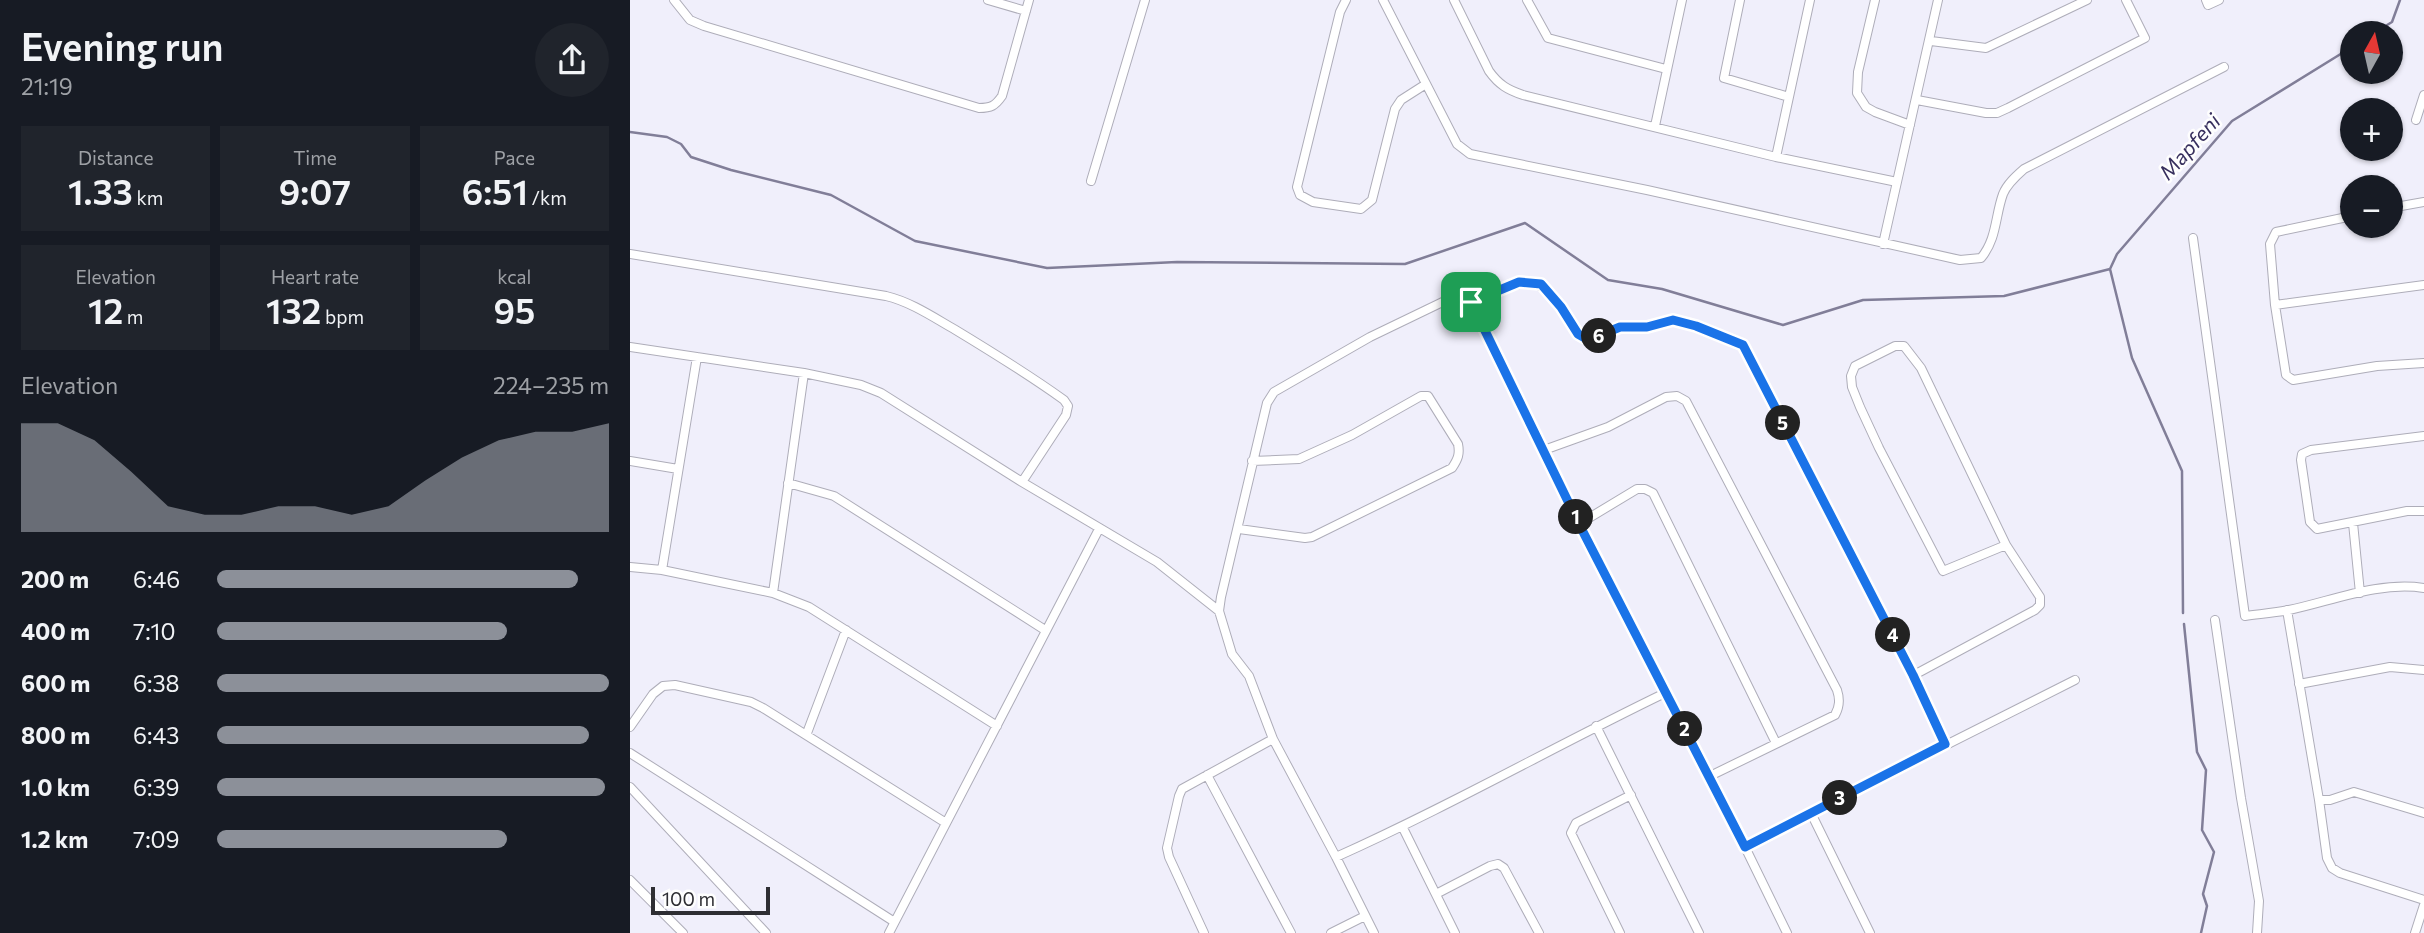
<!DOCTYPE html>
<html lang="en">
<head>
<meta charset="utf-8">
<style>
	body { margin:0; font-family:Commissioner,sans-serif; background:#20242c; color:#f1f3f6; height:100vh; display:flex; flex-direction:column; font-size:26px; white-space:nowrap }
	* { box-sizing:border-box; margin:0 }
	p { font-size:23px; color:#9ea1a6 }
	.icon { flex:none; width:38px; height:38px; fill:none; stroke:currentColor; stroke-width:2; stroke-linecap:round; stroke-linejoin:round }
	.map { position:relative; flex:1; overflow:hidden }
	.side { display:flex; flex-direction:column; background:#171b24; width:630px }
	.side>* { flex:none }
	.needle { width:46px; rotate:8deg }
	.buttons { position:absolute; left:1710px; top:21px; display:grid; gap:14px }
	.buttons a { display:grid; place-items:center; width:63px; height:63px; border-radius:50%; background:#171b24; box-shadow:0 2px 5px #0004; font-size:35px }
	.scale { position:absolute; left:21px; bottom:18px; width:119px; box-sizing:border-box; padding-left:7px; border:4px solid #2e2e33; border-top:0; font-size:19px; line-height:24px; white-space:nowrap; color:#2e2e33; -webkit-text-stroke:5px #fefefe; paint-order:stroke }
	.pin { position:absolute; display:grid; place-items:center; width:60px; height:60px; color:#fff; margin:-30px; border-radius:14px; box-shadow:0 4px 10px #0006 }
	.km { position:absolute; width:35px; height:35px; margin:-18px; border-radius:50%; background:#222; color:#fff; font-size:19px; line-height:35px; text-align:center }
	.round { display:grid; place-items:center; flex:none; width:74px; height:74px; border-radius:37px; background:#20242c }
	.headline { display:flex; align-items:center; justify-content:space-between; height:119px; padding:0 21px }
	h1 { font-size:38px; font-weight:600; line-height:52px }
	.stats { display:grid; grid-template-columns:repeat(3,1fr); gap:10px; height:119px; padding:7px 21px }
	.stats div { display:grid; align-content:center; border-radius:0px; background:#20242c; text-align:center }
	.stats b { font-size:35px; font-weight:600 }
	.stats small { font-size:19px; font-weight:400 }
	.stats p { font-size:19px }
	.chart { height:196px; padding:14px 21px }
	.chart p { display:flex; justify-content:space-between }
	.chart svg { width:100%; height:126px; margin-top:7px; fill:#8c9099; opacity:.7 }
	ul { padding:0 21px; list-style:none; font-size:23px }
	li { display:grid; grid-template-columns:112px 84px 1fr; align-items:center; height:52px }
	li i { height:18px; border-radius:9px; background:#8c9099 }
	main { display:flex; flex:1; min-height:0 }
	.map>svg:first-child { display:block }
	.lines { fill:none; stroke-linecap:round; stroke-linejoin:round }
	.stream { stroke:#817e98; stroke-width:2.5 }
	.minor-casing { stroke:#aeadb9; stroke-width:10 }
	.minor { stroke:#fff; stroke-width:8 }
	.route-casing { stroke:#fff; stroke-width:14 }
	.route { stroke:#1a73e8; stroke-width:9 }
	.labels { text-anchor:middle; stroke-width:5; stroke-linejoin:round; paint-order:stroke }
	.water-label { font-size:21px; font-style:italic; fill:#38305e; stroke:#fefefe }
</style>
</head>
<body>
<main>
<section class="side">
<div class="headline"><div><h1>Evening run</h1><p>21:19</p></div><a class="round"><svg class="icon" aria-label="share" viewBox="0 0 24 24"><path d="M12 15V3M7 8l5-5 5 5M5 13v7h14v-7"/></svg></a></div>
<div class="stats">
<div><p>Distance</p><b>1.33<small> km</small></b></div>
<div><p>Time</p><b>9:07</b></div>
<div><p>Pace</p><b>6:51<small> /km</small></b></div>
</div>
<div class="stats">
<div><p>Elevation</p><b>12<small> m</small></b></div>
<div><p>Heart rate</p><b>132<small> bpm</small></b></div>
<div><p>kcal</p><b>95</b></div>
</div>
<div class="chart"><p><span>Elevation</span>224–235 m</p>
<svg viewBox="0 0 160 44" preserveAspectRatio="none"><path d="M0 44V6L10 6L20 12L30 23L40 35L50 38L60 38L70 35L80 35L90 38L100 35L110 26L120 18L130 12L140 9L150 9L160 6V44z"/></svg>
</div>
<ul>
<li><b>200 m</b>6:46<i style="width:92%"></i></li>
<li><b>400 m</b>7:10<i style="width:74%"></i></li>
<li><b>600 m</b>6:38<i style="width:100%"></i></li>
<li><b>800 m</b>6:43<i style="width:95%"></i></li>
<li><b>1.0 km</b>6:39<i style="width:99%"></i></li>
<li><b>1.2 km</b>7:09<i style="width:74%"></i></li>
</ul>
</section>
<div class="map">
<svg width="1794" height="933" viewBox="0 0 1794 933">
	<rect width="100%" height="100%" fill="#f0effb"/>
	<g class="lines">
		<path class="stream" d="M 1744,33 L 1762,22 L 1770,0
			M 0,132 L 37,137 L 51,144 L 61,157 L 101,170 L 201,195 L 285,241 L 417,268 L 547,262 L 775,264 L 895,223 L 978,280 L 1032,289 L 1153,325 L 1233,300 L 1374,296 L 1480,269
			M 1480,269 L 1502,358 L 1552,471 L 1553,613
			M 1480,269 L 1487,254 L 1602,121 L 1722,47
			M 1554,624 L 1567,752 L 1576,770 L 1572,830 L 1584,852 L 1573,894 L 1577,906 L 1571,933"/>
		<g class="minor-casing">
			<path id="minor" d="M 44,0 L 60,20 L 74,26 L 349,108 C 361,108 365,106 372,96 L 399,0
				M 358,0 L 396,11
				M 716,0 L 710,12 L 667,187 L 670,195 L 683,202 L 731,209 L 742,200 L 765,109 L 771,100 L 796,84
				M 753,0 L 827,144 L 840,154 L 1017,190 L 1330,260 L 1351,258 C 1367,239 1365,216 1373,194 C 1377,184 1386,176 1394,169 L 1594,67
				M 824,0 L 859,71 C 869,85 878,90 893,95 L 1146,157 L 1267,182
				M 897,0 L 918,38 L 1036,69
				M 1110,0 L 1094,78 L 1159,97
				M 1245,0 L 1228,72 L 1227,93 L 1236,107 L 1245,112 L 1280,125
				M 1576,0 L 1578,5 L 1589,0
				M 1301,41 L 1356,48 L 1457,0
				M 1287,100 L 1356,113 L 1367,113 L 1378,108 L 1515,38 L 1496,0
				M 1786,120 L 1794,95
				M 1025,126 L 1052,0
				M 1146,157 L 1180,0
				M 461,181 L 515,0
				M 1760,208 L 1794,202
				M 1563,238 L 1615,616 C 1629,614 1644,613 1659,610 C 1702,601 1749,581 1794,588
				M 1253,244 L 1308,0
				M 0,254 L 256,296 C 281,302 303,317 324,329 C 362,352 398,374 434,400 L 438,406 L 436,415 L 392,482
				M 1794,285 L 1645,305 L 1656,375 L 1663,380 L 1747,366 L 1794,363
				M 841,302 C 913,273 905,272 949,334 L 961,339 L 991,327 L 1017,327 L 1043,320 L 1066,326 L 1113,345 L 1284,675 L 1315,744
				M 1645,305 L 1640,244 L 1646,232 L 1722,216
				M 0,347 L 174,373 L 231,385 L 251,393 L 392,482 L 527,562 L 589,611
				M 1794,436 L 1681,450 L 1672,454 L 1671,460 L 1680,522 L 1687,529 L 1777,511 L 1794,511
				M 914,450 L 978,427 L 1036,397 L 1047,396 L 1056,401 L 1207,690 C 1210,699 1210,706 1205,715 L 1080,776
				M 0,461 L 48,469
				M 158,483 L 204,496 L 415,630
				M 1723,523 L 1730,593
				M 949,524 L 1007,489 L 1015,489 L 1023,493 L 1146,743
				M 609,529 L 675,538 L 682,537 L 822,468 C 828,459 830,454 828,444 L 798,396 L 791,396 L 722,435 L 669,459 L 622,461
				M 0,567 L 32,570 L 143,593 L 179,607 L 367,726
				M 32,570 L 67,357
				M 143,593 L 174,373
				M 1657,610 L 1689,800 L 1697,858 L 1702,868 L 1710,873 L 1794,900
				M 1585,620 L 1611,798 L 1629,901 L 1627,933
				M 1284,675 L 1405,610 L 1410,605 L 1410,597 L 1376,545 L 1313,571 L 1249,448 L 1230,407 L 1222,387 L 1221,376 L 1225,366 L 1265,346 L 1274,346 L 1291,368 L 1376,545
				M 1669,684 L 1760,667 L 1794,670
				M 1035,693 L 1115,847
				M 966,726 L 1069,933
				M 0,727 L 23,694 L 33,686 L 45,685 L 121,702 L 133,708 L 316,823
				M 177,733 L 216,630
				M 0,753 L 263,921
				M 577,775 L 661,933
				M 0,787 L 136,933
				M 1689,800 L 1700,800 L 1724,792 L 1794,813
				M 1181,813 L 1445,680
				M 773,828 L 825,933
				M 706,857 C 818,807 925,746 1035,693 L 949,524 L 841,302 L 832,296 L 825,296 L 740,337 L 644,392 L 637,403 L 591,597 L 589,611 L 602,654 L 619,676 L 643,739 L 706,857 L 744,933
				M 0,880 L 53,933
				M 806,894 L 860,866 L 868,864 L 874,868 L 909,933
				M 259,933 L 469,529
				M 574,933 L 539,857 L 537,848 L 549,796 L 552,789 L 643,739
				M 701,933 L 735,916
				M 990,933 L 941,833 L 946,823 L 1001,795
				M 1157,933 L 1115,847 L 1181,813 L 1240,933
				M 1785,933 L 1794,905"/>
		</g>
		<use href="#minor" class="minor"/>
	</g>
	<g class="lines">
		<g class="route-casing">
			<path id="route" d="M 889,282 L 911,284 L 931,307 L 948,334 L 955,338 L 961,339 L 990,327 L 1017,327 L 1043,320 L 1066,326 L 1113,345 L 1283,675 L 1315,744 L 1115,847 L 949,524 L 841,302 Z"/>
		</g>
		<use href="#route" class="route"/>
	</g>
	<g class="labels">
		<g class="water-label">
			<text transform="translate(1560 147) rotate(-48)" y="7">Mapfeni</text>
		</g>
	</g>
</svg>
<div class="buttons">
<a><svg class="needle" viewBox="-14 -14 28 28"><path d="M0-13l5 13h-10z" fill="#e53935"/><path d="M0 13l5-13h-10z" fill="#9ea1a6"/></svg></a>
<a>+</a>
<a>−</a>
</div>
<div class="scale">100 m</div>
<div class="pin" style="left:841px;top:302px;background:#1e9e55"><svg class="icon" aria-label="arrive" viewBox="0 0 24 24"><path d="M6 21V4h12l-3 4 3 4H6"/></svg></div>
<b class="km" style="left:946px;top:517px">1</b>
<b class="km" style="left:1055px;top:729px">2</b>
<b class="km" style="left:1210px;top:798px">3</b>
<b class="km" style="left:1263px;top:635px">4</b>
<b class="km" style="left:1153px;top:423px">5</b>
<b class="km" style="left:969px;top:336px">6</b>
</div>
</main>
</body>
</html>
